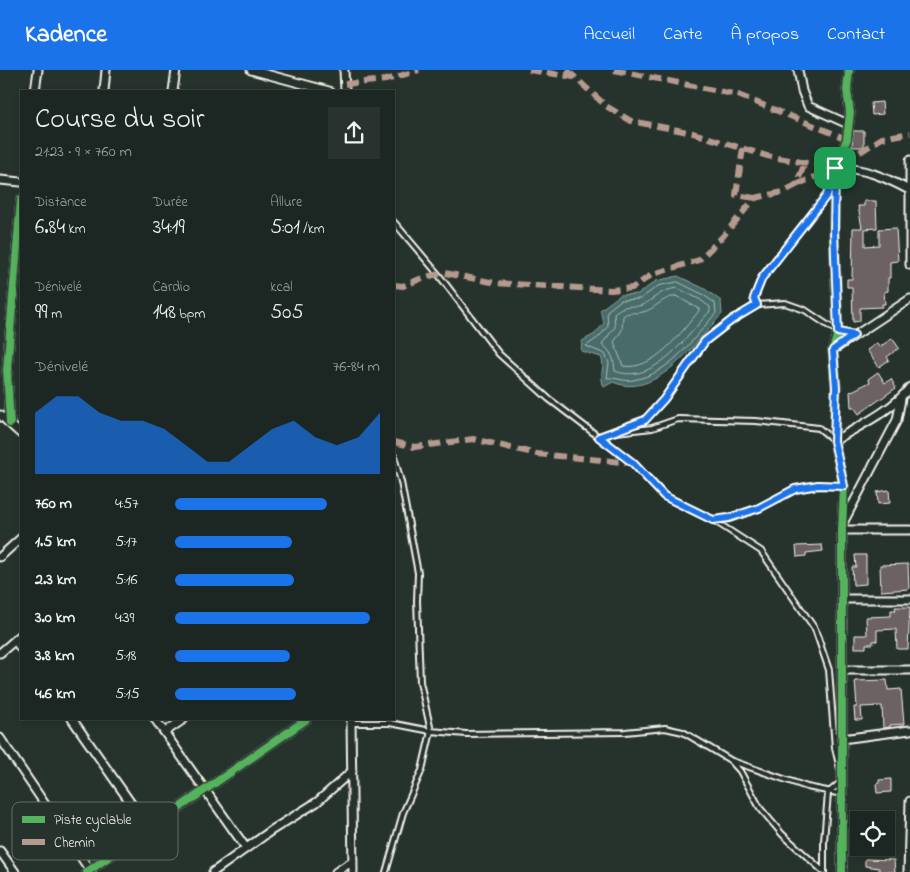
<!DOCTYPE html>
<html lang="fr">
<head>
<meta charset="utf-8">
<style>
	body { margin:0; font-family:"Indie Flower",sans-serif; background:#29322f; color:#f1f3f6; height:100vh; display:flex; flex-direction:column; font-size:19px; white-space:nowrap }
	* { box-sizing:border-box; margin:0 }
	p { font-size:16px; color:#a0a5a5 }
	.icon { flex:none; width:28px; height:28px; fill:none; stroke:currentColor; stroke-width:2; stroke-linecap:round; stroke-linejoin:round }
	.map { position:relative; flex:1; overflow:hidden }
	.sheet { position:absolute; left:20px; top:20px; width:375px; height:630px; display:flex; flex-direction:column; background:#1c2622; border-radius:0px; box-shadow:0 2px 8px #0003,0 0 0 1px #3a4340 }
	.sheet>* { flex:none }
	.buttons { position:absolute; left:850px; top:741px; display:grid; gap:10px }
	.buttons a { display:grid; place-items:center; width:45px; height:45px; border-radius:0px; background:#1c2622; box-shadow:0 2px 8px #0003,0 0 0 1px #3a4340; font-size:25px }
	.pin { position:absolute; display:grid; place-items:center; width:42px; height:42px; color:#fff; margin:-21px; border-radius:10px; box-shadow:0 2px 8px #0006 }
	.round { display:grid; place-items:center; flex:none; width:52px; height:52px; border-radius:0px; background:#29322f }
	.headline { display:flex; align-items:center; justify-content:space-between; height:85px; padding:0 15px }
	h1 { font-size:28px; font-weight:600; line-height:38px }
	.metrics { display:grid; grid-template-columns:repeat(3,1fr); gap:8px; height:85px; padding:5px 15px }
	.metrics div { display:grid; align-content:center }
	.metrics b { font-size:21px; font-weight:600 }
	.metrics small { font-size:14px; font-weight:400 }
	.metrics p { font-size:14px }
	.chart { height:140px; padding:10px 15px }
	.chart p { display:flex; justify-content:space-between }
	.chart svg { width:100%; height:90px; margin-top:5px; fill:#1a73e8; opacity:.7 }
	ul { padding:0 15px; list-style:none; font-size:16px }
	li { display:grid; grid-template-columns:80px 60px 1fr; align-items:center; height:38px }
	li i { height:12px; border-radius:6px; background:#1a73e8 }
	header { display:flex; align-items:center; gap:30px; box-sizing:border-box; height:70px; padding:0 25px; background:#1a73e8; color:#fff }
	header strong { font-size:24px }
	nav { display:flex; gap:28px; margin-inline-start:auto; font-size:18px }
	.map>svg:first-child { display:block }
	.water { fill:#476c6b; stroke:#8ca19d }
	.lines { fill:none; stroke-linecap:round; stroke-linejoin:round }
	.shore { stroke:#afbcb6; stroke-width:1 }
	.building { fill:#6d6264; stroke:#f4f1e8 }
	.service-casing { stroke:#f4f1e8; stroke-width:8 }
	.minor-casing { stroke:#f4f1e8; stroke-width:11 }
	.service { stroke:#26332d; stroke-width:4 }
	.minor { stroke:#26332d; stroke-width:7 }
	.quiet { stroke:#b69a8f; stroke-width:6; stroke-dasharray:12 6; stroke-linecap:butt }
	.cycleway-casing { stroke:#26332d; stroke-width:11 }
	.cycleway { stroke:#56b35d; stroke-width:8 }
	.route-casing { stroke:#fff; stroke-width:10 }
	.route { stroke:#1a73e8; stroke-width:6 }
	.key { fill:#26332d; stroke:#646c65; stroke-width:1 }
	.key-label { font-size:14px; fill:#f4f1e8 }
</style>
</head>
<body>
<header>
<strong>Kadence</strong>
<nav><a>Accueil</a><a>Carte</a><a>À propos</a><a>Contact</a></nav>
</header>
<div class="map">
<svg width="910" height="802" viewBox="0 0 910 802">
	<rect width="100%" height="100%" fill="#26332d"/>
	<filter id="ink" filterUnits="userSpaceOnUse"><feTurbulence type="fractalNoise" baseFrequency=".02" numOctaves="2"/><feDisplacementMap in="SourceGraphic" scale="10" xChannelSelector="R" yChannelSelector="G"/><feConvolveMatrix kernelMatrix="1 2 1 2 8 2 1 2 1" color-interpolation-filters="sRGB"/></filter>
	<g filter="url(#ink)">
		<path class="water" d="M 678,206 L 705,219 L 721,231 L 722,244 C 697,271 656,331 613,312 L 604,317 C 598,303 606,299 601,287 L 581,281 L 582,271 L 595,264 L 604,253 L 600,240 L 620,225 L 638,224 L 656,211 Z"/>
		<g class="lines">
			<path class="shore" d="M 678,212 L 702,224 L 715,233 L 716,243 C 693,269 670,304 633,310 C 624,312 616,307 607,308 L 609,293 L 605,284 L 586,276 L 599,267 L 608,256 L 607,241 L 621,230 L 640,229 L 658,216 Z
				M 677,218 L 699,229 L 710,237 L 710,241 C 687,266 654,316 615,301 C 614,289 612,282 602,274 L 615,257 L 614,243 C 629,231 633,240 644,234 C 659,226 659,221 677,218 Z
				M 676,226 L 699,239 L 699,241 C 681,262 655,301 623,296 L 614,272 L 622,260 L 623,246 C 629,241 636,244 643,242 C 656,239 659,229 676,226 Z"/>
		</g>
		<path class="building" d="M 882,32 L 883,44 L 872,45 L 871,33 Z
			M 853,61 L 864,61 L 864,77 L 852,77 Z
			M 864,131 L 876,131 L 877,158 L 865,159 L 865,176 L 879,175 L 879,159 L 896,158 L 898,191 L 890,192 L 890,208 L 888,208 L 888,221 L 884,222 L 885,234 L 882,234 L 882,237 L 860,238 L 860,251 L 853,252 L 852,217 L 847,217 L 847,209 L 852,209 L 853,158 L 862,158 L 858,136 L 864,136 Z
			M 892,268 L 899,278 L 887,287 L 889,290 L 879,297 L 867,280 L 877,273 L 880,277 Z
			M 878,302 L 885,313 L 891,309 L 896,318 L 859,344 L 854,337 L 851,337 L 850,322 L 870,312 L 868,309 Z
			M 889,420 L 890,433 L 878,434 L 877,422 Z
			M 822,475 L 823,481 L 806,483 L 806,486 L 797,487 L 796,476 Z
			M 855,485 L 866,485 L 866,514 L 853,515 L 852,497 L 856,497 Z
			M 908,494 L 909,519 L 881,521 L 880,495 Z
			M 895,537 L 910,537 L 908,579 L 897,579 L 896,559 L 877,560 L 877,571 L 873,571 L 873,574 L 866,574 L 866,578 L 855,578 L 855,565 L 867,565 L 866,547 L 891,546 L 891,540 L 896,540 Z
			M 887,610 L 888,620 L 901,619 L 904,654 L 890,655 L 890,657 L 883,658 L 882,636 L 861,637 L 862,650 L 855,650 L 854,637 L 857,637 L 855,611 Z
			M 891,709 L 891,722 L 877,723 L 876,714 L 879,713 L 879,710 Z
			M 865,789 L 894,790 L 895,802 L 879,802 L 879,798 L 865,796 Z"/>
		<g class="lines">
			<g class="service-casing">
				<path id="service" d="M 394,152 L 438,204 L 499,284 L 549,329 L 633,393 L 664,426 L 713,450 L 761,481 L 815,559 L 829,600 L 835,678 L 840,699
					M 757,235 L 754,228 L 762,208 L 827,125 L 833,107
					M 616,362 L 652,358 L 678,349 L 756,351 L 819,358 L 834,371
					M 599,367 L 645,350 L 664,329 L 705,271 L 732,250 L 757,235 L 785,233 L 805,240 L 838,262
					M 713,450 L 729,448 L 759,438 L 795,419 L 818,415 L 844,416
					M 352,653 L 390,653 L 431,661 L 466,664 L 625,662 L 665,658 L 683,662 L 730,690 L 740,701 L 760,738 L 782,764 L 824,802
					M 732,691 L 807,717 L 842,724
					M 386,802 L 403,743 L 422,700 L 431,661 L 420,612 L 417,531 L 418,503 L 401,412 L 394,386
					M 824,802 L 824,771 L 828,723 L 842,711"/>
			</g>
			<g class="minor-casing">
				<path id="minor" d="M 251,0 L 329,21
					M 344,0 L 345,21
					M 798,0 L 802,21 L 808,36 L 848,54
					M 35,21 L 38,0
					M 104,21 L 106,0
					M 173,21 L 176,0
					M 910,90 L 910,195
					M 835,98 C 862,97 885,107 909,120
					M 0,110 L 21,112
					M 833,280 L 910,229
					M 0,345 L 21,364
					M 10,353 L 7,300 L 21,129
					M 834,371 C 860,355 891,342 910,317
					M 843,453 L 897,350 L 901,329
					M 842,460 L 910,460
					M 0,487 L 21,468
					M 842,529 L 910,529
					M 15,570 L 21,579
					M 0,583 L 21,565
					M 842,600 L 910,600
					M 72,649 L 149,759
					M 155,649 L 246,778
					M 351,649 L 353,802
					M 165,662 L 184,649
					M 0,668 L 91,802
					M 842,669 L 910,660
					M 0,781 L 15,802
					M 87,802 L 307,649
					M 213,802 L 272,760 L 317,732 L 352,701
					M 336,802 L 353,791
					M 842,802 L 842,460 L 844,416 L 834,371 L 836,317 L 833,280 L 838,262 L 834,161 L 835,98 L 847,69 L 850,43 L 847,20 L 849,0
					M 908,802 L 910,731"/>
			</g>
			<use href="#service" class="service"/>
			<use href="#minor" class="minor"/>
			<path class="quiet" d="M 529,0 L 574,7
				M 567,0 L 606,36 L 631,51 L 693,63 L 767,86 L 835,98
				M 614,0 L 738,25 L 847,69
				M 345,14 L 386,10 L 419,0
				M 743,78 L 736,125 L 755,128
				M 796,115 L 835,98 L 882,68 L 910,63
				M 394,215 L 403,216 L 425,207 L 445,203 L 496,213 L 611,220 L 632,218 L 653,204 L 699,190 L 724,165 L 755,128 L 783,122 L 796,115 L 805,93
				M 394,372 L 415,377 L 473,369 L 537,384 L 633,393"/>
			<g class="cycleway-casing">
				<path id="cycleway" d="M 10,353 L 7,300 L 21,129
					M 87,802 L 307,649
					M 842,802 L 842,460 L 844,416 L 834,371 L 836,317 L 833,280 L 838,262 L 834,161 L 835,98 L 847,69 L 850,43 L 847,20 L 849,0"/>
			</g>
			<use href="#cycleway" class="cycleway"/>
		</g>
	</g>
	<g class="lines" filter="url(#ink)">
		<g class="route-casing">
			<path id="route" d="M 835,98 L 834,161 L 838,262 L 854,265 L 833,280 L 836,317 L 834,371 L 844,416 L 818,415 L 795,419 L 759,438 L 729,448 L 713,450 L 664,426 L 633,393 L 599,367 L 645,350 L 664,329 L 705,271 L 732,250 L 757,235 L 754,228 L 762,208 L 827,125 Z"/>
		</g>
		<use href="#route" class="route"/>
	</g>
	<rect x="12" y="732" width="166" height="58" rx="8" class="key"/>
	<rect x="22" y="746" width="23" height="7" fill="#56b35d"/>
	<rect x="22" y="769" width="23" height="6" fill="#b69a8f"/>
	<g class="key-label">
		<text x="54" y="754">Piste cyclable</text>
		<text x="54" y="777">Chemin</text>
	</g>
</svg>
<div class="buttons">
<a><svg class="icon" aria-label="locate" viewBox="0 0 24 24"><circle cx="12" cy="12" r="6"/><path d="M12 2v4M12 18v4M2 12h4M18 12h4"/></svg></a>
</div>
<div class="pin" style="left:835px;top:98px;background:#1e9e55"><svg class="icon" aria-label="arrive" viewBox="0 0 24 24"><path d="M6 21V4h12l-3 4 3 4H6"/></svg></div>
<section class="sheet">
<div class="headline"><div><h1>Course du soir</h1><p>21:23 · 9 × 760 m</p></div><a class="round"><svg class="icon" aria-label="share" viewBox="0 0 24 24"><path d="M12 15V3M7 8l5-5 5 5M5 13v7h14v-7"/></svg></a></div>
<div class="metrics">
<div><p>Distance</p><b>6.84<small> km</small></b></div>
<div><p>Durée</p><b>34:19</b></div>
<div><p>Allure</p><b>5:01<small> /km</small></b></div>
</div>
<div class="metrics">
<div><p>Dénivelé</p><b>99<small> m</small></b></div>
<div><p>Cardio</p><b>148<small> bpm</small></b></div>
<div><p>kcal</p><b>505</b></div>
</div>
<div class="chart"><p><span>Dénivelé</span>76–84 m</p>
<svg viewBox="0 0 160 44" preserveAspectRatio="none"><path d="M0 44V14L10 6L20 6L30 14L40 18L50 18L60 22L70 30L80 38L90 38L100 30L110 22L120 18L130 26L140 30L150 26L160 14V44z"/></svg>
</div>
<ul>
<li><b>760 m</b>4:57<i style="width:74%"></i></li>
<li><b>1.5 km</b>5:17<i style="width:57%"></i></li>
<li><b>2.3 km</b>5:16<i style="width:58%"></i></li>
<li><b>3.0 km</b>4:39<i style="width:95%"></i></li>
<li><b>3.8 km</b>5:18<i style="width:56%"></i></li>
<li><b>4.6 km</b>5:15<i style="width:59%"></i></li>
</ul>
</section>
</div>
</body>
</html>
